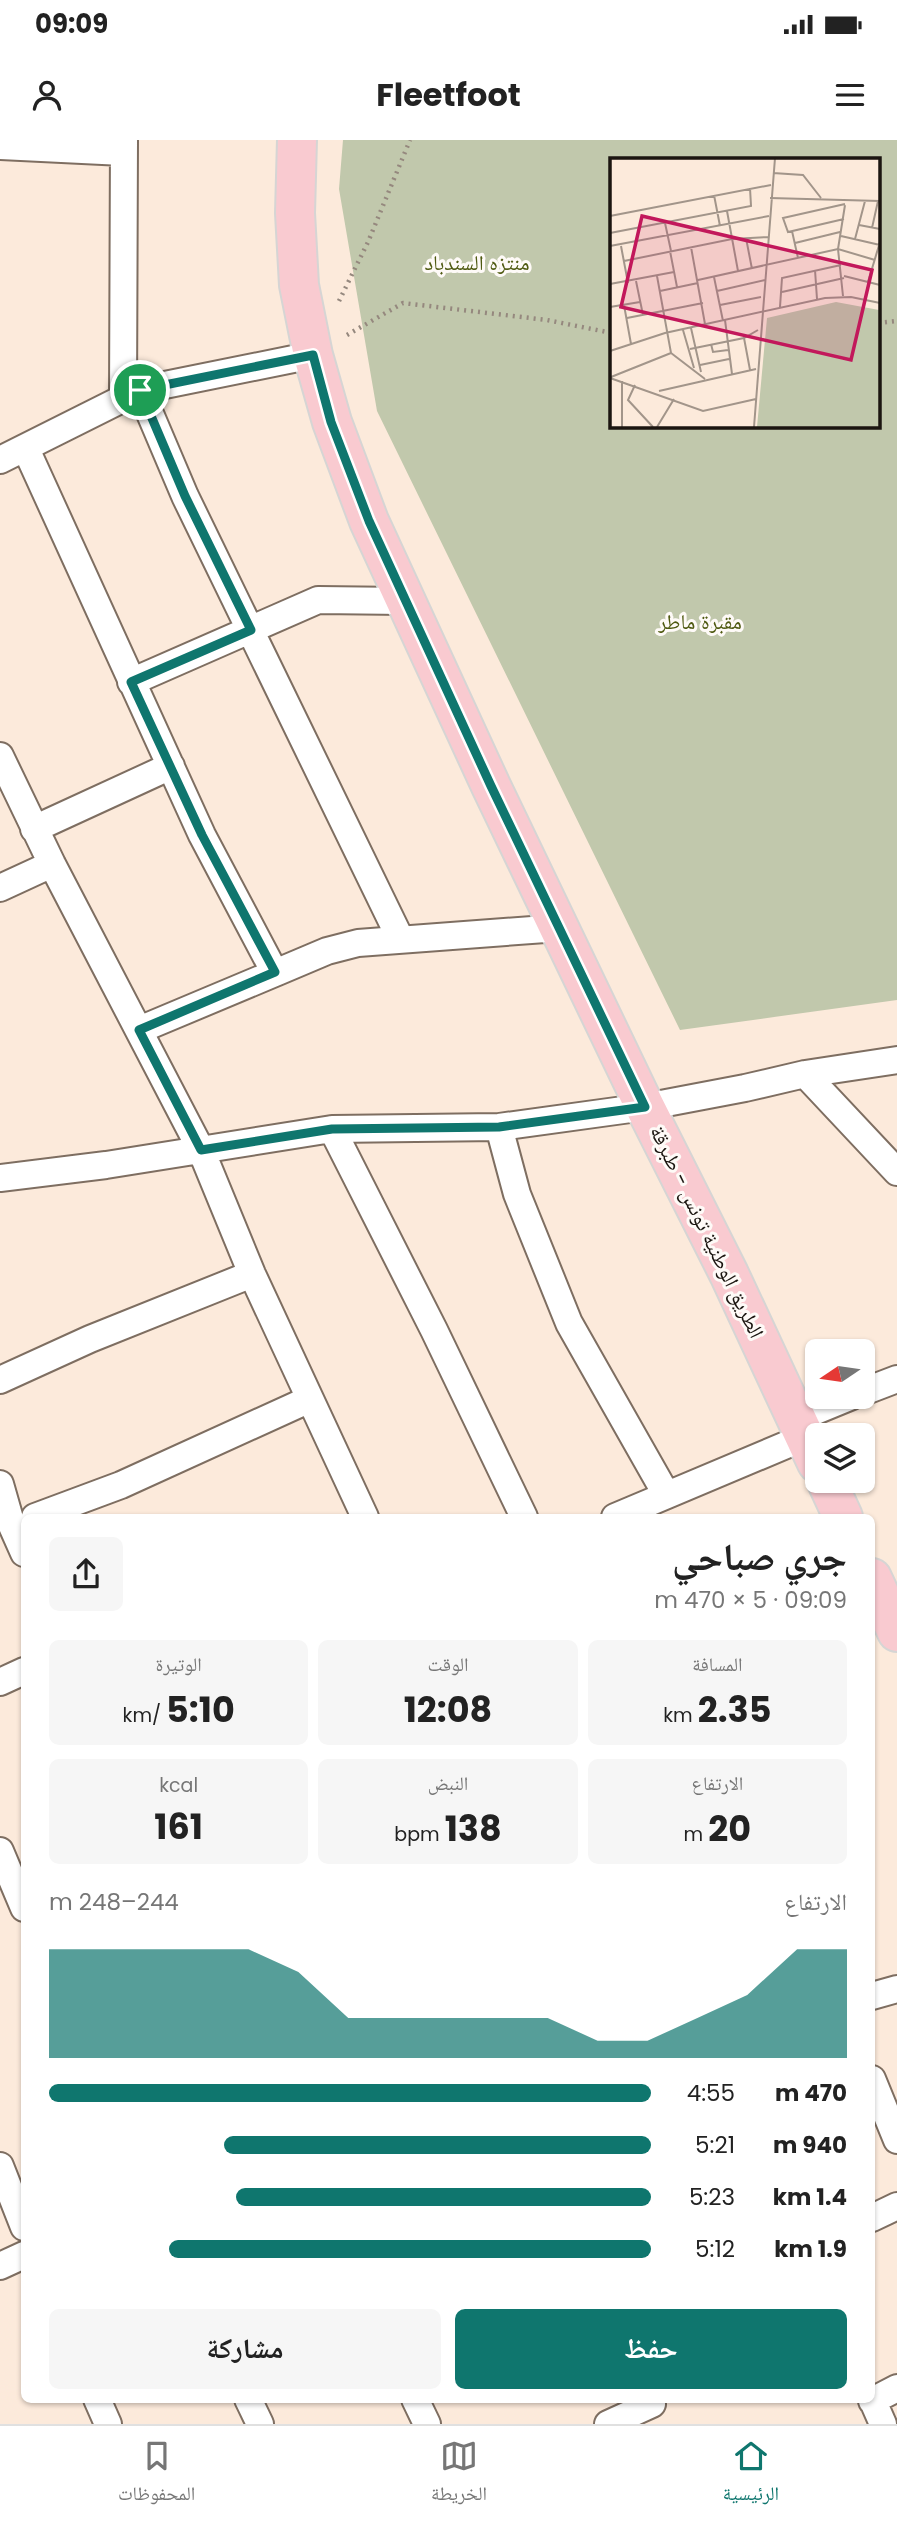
<!DOCTYPE html>
<html lang="ar">
<head>
<meta charset="utf-8">
<style>
	body { margin:0; font-family:Poppins,"Noto Naskh Arabic",sans-serif; background:#f6f6f6; color:#222; direction:rtl; height:100vh; display:flex; flex-direction:column; font-size:26px; white-space:nowrap }
	* { box-sizing:border-box; margin:0 }
	p { font-size:23px; color:#767676 }
	.icon { flex:none; width:38px; height:38px; fill:none; stroke:currentColor; stroke-width:2; stroke-linecap:round; stroke-linejoin:round }
	.map { position:relative; flex:1; overflow:hidden; direction:ltr }
	.sheet { position:absolute; left:21px; top:1374px; width:854px; height:889px; display:flex; flex-direction:column; background:#fff; border-radius:10px; box-shadow:0 2px 5px #0004; direction:rtl }
	.sheet>* { flex:none }
	.needle { width:46px; rotate:257deg }
	.tools { position:absolute; left:805px; top:1199px; display:grid; gap:14px }
	.tools a { display:grid; place-items:center; width:70px; height:70px; border-radius:10px; background:#fff; box-shadow:0 2px 5px #0004; font-size:35px }
	.pin { position:absolute; display:grid; place-items:center; width:60px; height:60px; color:#fff; margin:-30px; border:4px solid #fff; border-radius:50%; box-shadow:0 2px 7px #0007 }
	.round { display:grid; place-items:center; flex:none; width:74px; height:74px; border-radius:10px; background:#f6f6f6 }
	.summary { display:flex; align-items:center; justify-content:space-between; height:119px; padding:0 28px }
	h1 { font-size:38px; font-weight:700; line-height:52px }
	.figures { display:grid; grid-template-columns:repeat(3,1fr); gap:10px; height:119px; padding:7px 28px }
	.figures div { display:grid; align-content:center; border-radius:10px; background:#f6f6f6; text-align:center }
	.figures b { font-size:35px; font-weight:700 }
	.figures small { font-size:19px; font-weight:400 }
	.figures p { font-size:19px }
	.chart { height:196px; padding:14px 28px }
	.chart p { display:flex; justify-content:space-between }
	.chart svg { width:100%; height:126px; margin-top:7px; fill:#0f766e; opacity:.7 }
	.action { display:flex; gap:14px; margin-top:auto; padding:14px 28px }
	.action a { flex:1; height:80px; border-radius:10px; background:#0f766e; color:#fff; font-size:28px; font-weight:700; line-height:80px; text-align:center }
	.action a+a { background:#f6f6f6; color:#222 }
	ul { padding:0 28px; list-style:none; font-size:23px }
	li { display:grid; grid-template-columns:112px 84px 1fr; align-items:center; height:52px }
	li i { height:18px; border-radius:9px; background:#0f766e }
	.status { display:flex; justify-content:space-between; align-items:center; height:49px; padding:0 35px; background:#fff; direction:ltr }
	.status svg { height:19px; fill:currentColor }
	header { display:flex; justify-content:space-between; align-items:center; height:91px; padding:0 28px; background:#fff; font-size:32px; font-weight:700 }
	.menu { display:flex; justify-content:space-around; align-items:center; height:98px; border-top:2px solid #e0e0e0; background:#fff; font-size:19px; color:#767676 }
	.menu a { display:grid; justify-items:center; gap:4px }
	.menu .active { color:#0f766e }
	.map>svg:first-child { display:block }
	.green { fill:#c1c8ac; fill-rule:evenodd }
	.lines { fill:none; stroke-linecap:round; stroke-linejoin:round }
	.street-casing { stroke:#7e6e61; stroke-width:30 }
	.primary-casing { stroke:#d6d5d4; stroke-width:42 }
	.path { stroke:#95887e; stroke-width:4.5; stroke-dasharray:2 5; stroke-linecap:butt }
	.street { stroke:#fff; stroke-width:26 }
	.primary { stroke:#f9cad0; stroke-width:38 }
	.route-casing { stroke:#fff; stroke-width:14 }
	.route { stroke:#0f766e; stroke-width:9 }
	.labels { text-anchor:middle; stroke-width:6; stroke-linejoin:round; paint-order:stroke }
	.park-label { font-size:21px; fill:#4f5a11; stroke:#fefaf7 }
	.street-label { font-size:21px; fill:#1b1510; stroke:#fefaf7 }
	.inset-road { fill:none; stroke:#a2958a; stroke-width:2 }
	.view { fill:#c2185b; fill-opacity:0.15; stroke:#c2185b; stroke-width:3.5 }
	.inset-edge { fill:none; stroke:#1b1510; stroke-width:3.5 }
</style>
</head>
<body>
<div class="status"><b>09:09</b><svg viewBox="0 0 49 12"><path d="M0 12V9h3v3zM5 12V6h3v6zM10 12V3h3v9zM15 12V0h3v12zM26 1h20v11H26zM47 4h2v5h-2z"/></svg></div>
<header><svg class="icon" aria-label="menu" viewBox="0 0 24 24"><path d="M4 6h16M4 12h16M4 18h16"/></svg>Fleetfoot<svg class="icon" aria-label="person" viewBox="0 0 24 24"><circle cx="12" cy="8" r="4"/><path d="M4 21q1-7 8-7t8 7"/></svg></header>
<div class="map">
<svg width="897" height="2284" viewBox="0 0 897 2284">
	<rect width="100%" height="100%" fill="#fceadb"/>
	<path class="green" d="M 343,0 L 897,0 L 897,860 L 680,890 L 377,271 L 339,49 ZM 612,19 L 878,19 L 878,285 L 612,285 Z"/>
	<g class="lines">
		<g class="street-casing">
			<path id="street" d="M 0,6 L 123,12
				M 140,250 L 185,356 L 400,798
				M 123,259 L 124,0
				M 26,309 L 202,695 L 275,833 L 327,811 L 358,803 L 559,788
				M 0,320 L 140,250 L 313,215
				M 131,542 L 318,460 L 405,461
				M 0,616 L 52,724 L 201,1010 L 252,1134 L 365,1377
				M 34,689 L 171,626
				M 0,748 L 52,724
				M 139,890 L 275,833
				M 805,934 L 897,1032
				M 499,987 L 517,1054 L 569,1183 L 666,1354
				M 332,989 L 434,1190 L 524,1377
				M 0,1038 L 106,1025 L 332,989 L 499,987 L 645,967 L 745,948 L 805,934 L 897,920
				M 0,1240 L 90,1199 L 252,1134
				M 863,1252 L 897,1239
				M 796,1279 L 852,1256
				M 0,1344 L 12,1386 L 24,1413
				M 35,1377 L 121,1345 L 310,1259
				M 615,1377 L 805,1297
				M 0,1542 L 24,1531
				M 0,1711 L 24,1768
				M 872,1856 L 897,1849
				M 872,1939 L 897,2000
				M 0,2026 L 24,2087
				M 872,2078 L 897,2066
				M 0,2126 L 24,2115
				M 97,2259 L 108,2284
				M 248,2259 L 260,2284
				M 415,2259 L 427,2284
				M 872,2259 L 883,2284
				M 872,2261 L 897,2248
				M 608,2284 L 652,2264"/>
		</g>
		<g class="primary-casing">
			<path id="primary" d="M 297,0 L 295,73 L 299,145 L 313,215 L 332,282 L 369,381 L 491,646 L 645,967 L 729,1134 L 817,1323
				M 826,1340 L 843,1377
				M 872,1438 L 897,1492"/>
		</g>
		<path class="path" d="M 339,161 L 368,102 L 410,0
			M 878,183 L 897,181
			M 347,195 L 403,163 L 547,180 L 612,193"/>
		<use href="#street" class="street"/>
		<use href="#primary" class="primary"/>
	</g>
	<g class="lines">
		<g class="route-casing">
			<path id="route" d="M 313,215 L 331,282 L 369,381 L 491,646 L 645,967 L 499,987 L 332,989 L 201,1010 L 139,890 L 275,832 L 202,695 L 131,542 L 251,490 L 185,356 L 140,250 Z"/>
		</g>
		<use href="#route" class="route"/>
	</g>
	<g class="labels">
		<g class="park-label">
			<text x="477" y="130">منتزه السندباد</text>
			<text x="700" y="489">مقبرة ماطر</text>
		</g>
		<g class="street-label">
			<text transform="translate(707 1092) rotate(64)" y="7">الطريق الوطنية تونس - طبرقة</text>
		</g>
	</g>
	<g transform="translate(610 18)">
		<rect width="270" height="270" fill="#fceadb"/>
		<path d="M 226,144 L 269,152 L 269,269 L 147,269 L 157,160 Z" fill="#c1c8ac"/>
		<path class="inset-road" d="M 163,15 L 193,17 L 211,40M 104,37 L 110,68M 160,40 L 270,43M 117,53 L 128,113M 0,58 L 161,27M 234,61 L 178,74 L 173,60 L 235,46M 55,65 L 61,93M 249,67 L 270,71M 262,70 L 268,43M 182,73 L 188,100M 0,75 L 141,48 L 140,30M 231,78 L 270,87M 136,80 L 142,111M 245,81 L 255,43M 185,85 L 230,74M 0,88 L 159,58M 11,88 L 18,125M 81,89 L 95,166M 60,93 L 67,129M 14,103 L 122,81 L 158,79M 205,112 L 207,141M 47,118 L 61,195 L 95,221M 234,118 L 270,127M 104,119 L 113,163M 88,122 L 228,91 L 265,102M 26,123 L 33,157M 258,124 L 270,84M 0,126 L 64,114M 50,133 L 88,125M 107,133 L 155,122M 172,134 L 234,120M 233,138 L 228,91 L 235,47M 14,147 L 21,186M 110,147 L 151,139M 0,149 L 30,144M 170,149 L 172,120 L 231,107M 17,160 L 93,145M 115,162 L 122,216M 81,170 L 91,214M 73,172 L 84,210M 134,180 L 140,212M 101,186 L 103,194 L 118,192M 80,191 L 134,180 L 148,172M 0,193 L 55,175 L 215,140 L 241,139 L 270,145M 90,207 L 119,201M 1,219 L 61,195M 0,220 L 93,253 L 146,241M 12,223 L 12,269M 25,227 L 18,242 L 43,269M 49,233 L 146,211M 47,269 L 64,241M 144,269 L 165,0"/>
		<path class="view" d="M 32,58 L 262,112 L 241,202 L 11,149 Z"/>
		<rect width="270" height="270" class="inset-edge"/>
	</g>
</svg>
<div class="tools">
<a><svg class="needle" viewBox="-14 -14 28 28"><path d="M0-13l5 13h-10z" fill="#e53935"/><path d="M0 13l5-13h-10z" fill="#767676"/></svg></a>
<a><svg class="icon" aria-label="layers" viewBox="0 0 24 24"><path d="M12 4l9 5-9 5-9-5zM3 14l9 5 9-5"/></svg></a>
</div>
<div class="pin" style="left:140px;top:250px;background:#1e9e55"><svg class="icon" aria-label="arrive" viewBox="0 0 24 24"><path d="M6 21V4h12l-3 4 3 4H6"/></svg></div>
<section class="sheet">
<div class="summary"><div><h1>جري صباحي</h1><p>09:09 · 5 × 470 m</p></div><a class="round"><svg class="icon" aria-label="share" viewBox="0 0 24 24"><path d="M12 15V3M7 8l5-5 5 5M5 13v7h14v-7"/></svg></a></div>
<div class="figures">
<div><p>المسافة</p><b>2.35<small> km</small></b></div>
<div><p>الوقت</p><b>12:08</b></div>
<div><p>الوتيرة</p><b>5:10<small> /km</small></b></div>
</div>
<div class="figures">
<div><p>الارتفاع</p><b>20<small> m</small></b></div>
<div><p>النبض</p><b>138<small> bpm</small></b></div>
<div><p>kcal</p><b>161</b></div>
</div>
<div class="chart"><p><span>الارتفاع</span>244–248 m</p>
<svg viewBox="0 0 160 44" preserveAspectRatio="none"><path d="M0 44V6L10 6L20 6L30 6L40 6L50 14L60 30L70 30L80 30L90 30L100 30L110 38L120 38L130 30L140 22L150 6L160 6V44z"/></svg>
</div>
<ul>
<li><b>470 m</b>4:55<i style="width:100%"></i></li>
<li><b>940 m</b>5:21<i style="width:71%"></i></li>
<li><b>1.4 km</b>5:23<i style="width:69%"></i></li>
<li><b>1.9 km</b>5:12<i style="width:80%"></i></li>
</ul>
<div class="action"><a>حفظ</a><a>مشاركة</a></div>
</section>
</div>
<nav class="menu">
<a class="active"><svg class="icon" aria-label="home" viewBox="0 0 24 24"><path d="M3 11l9-7 9 7M6 9v11h12V9"/></svg>الرئيسية</a>
<a><svg class="icon" aria-label="map" viewBox="0 0 24 24"><path d="M3 6l6-2 6 2 6-2v14l-6 2-6-2-6 2zM9 4v14M15 6v14"/></svg>الخريطة</a>
<a><svg class="icon" aria-label="saved" viewBox="0 0 24 24"><path d="M7 4h10v16l-5-4-5 4z"/></svg>المحفوظات</a>
</nav>
</body>
</html>
